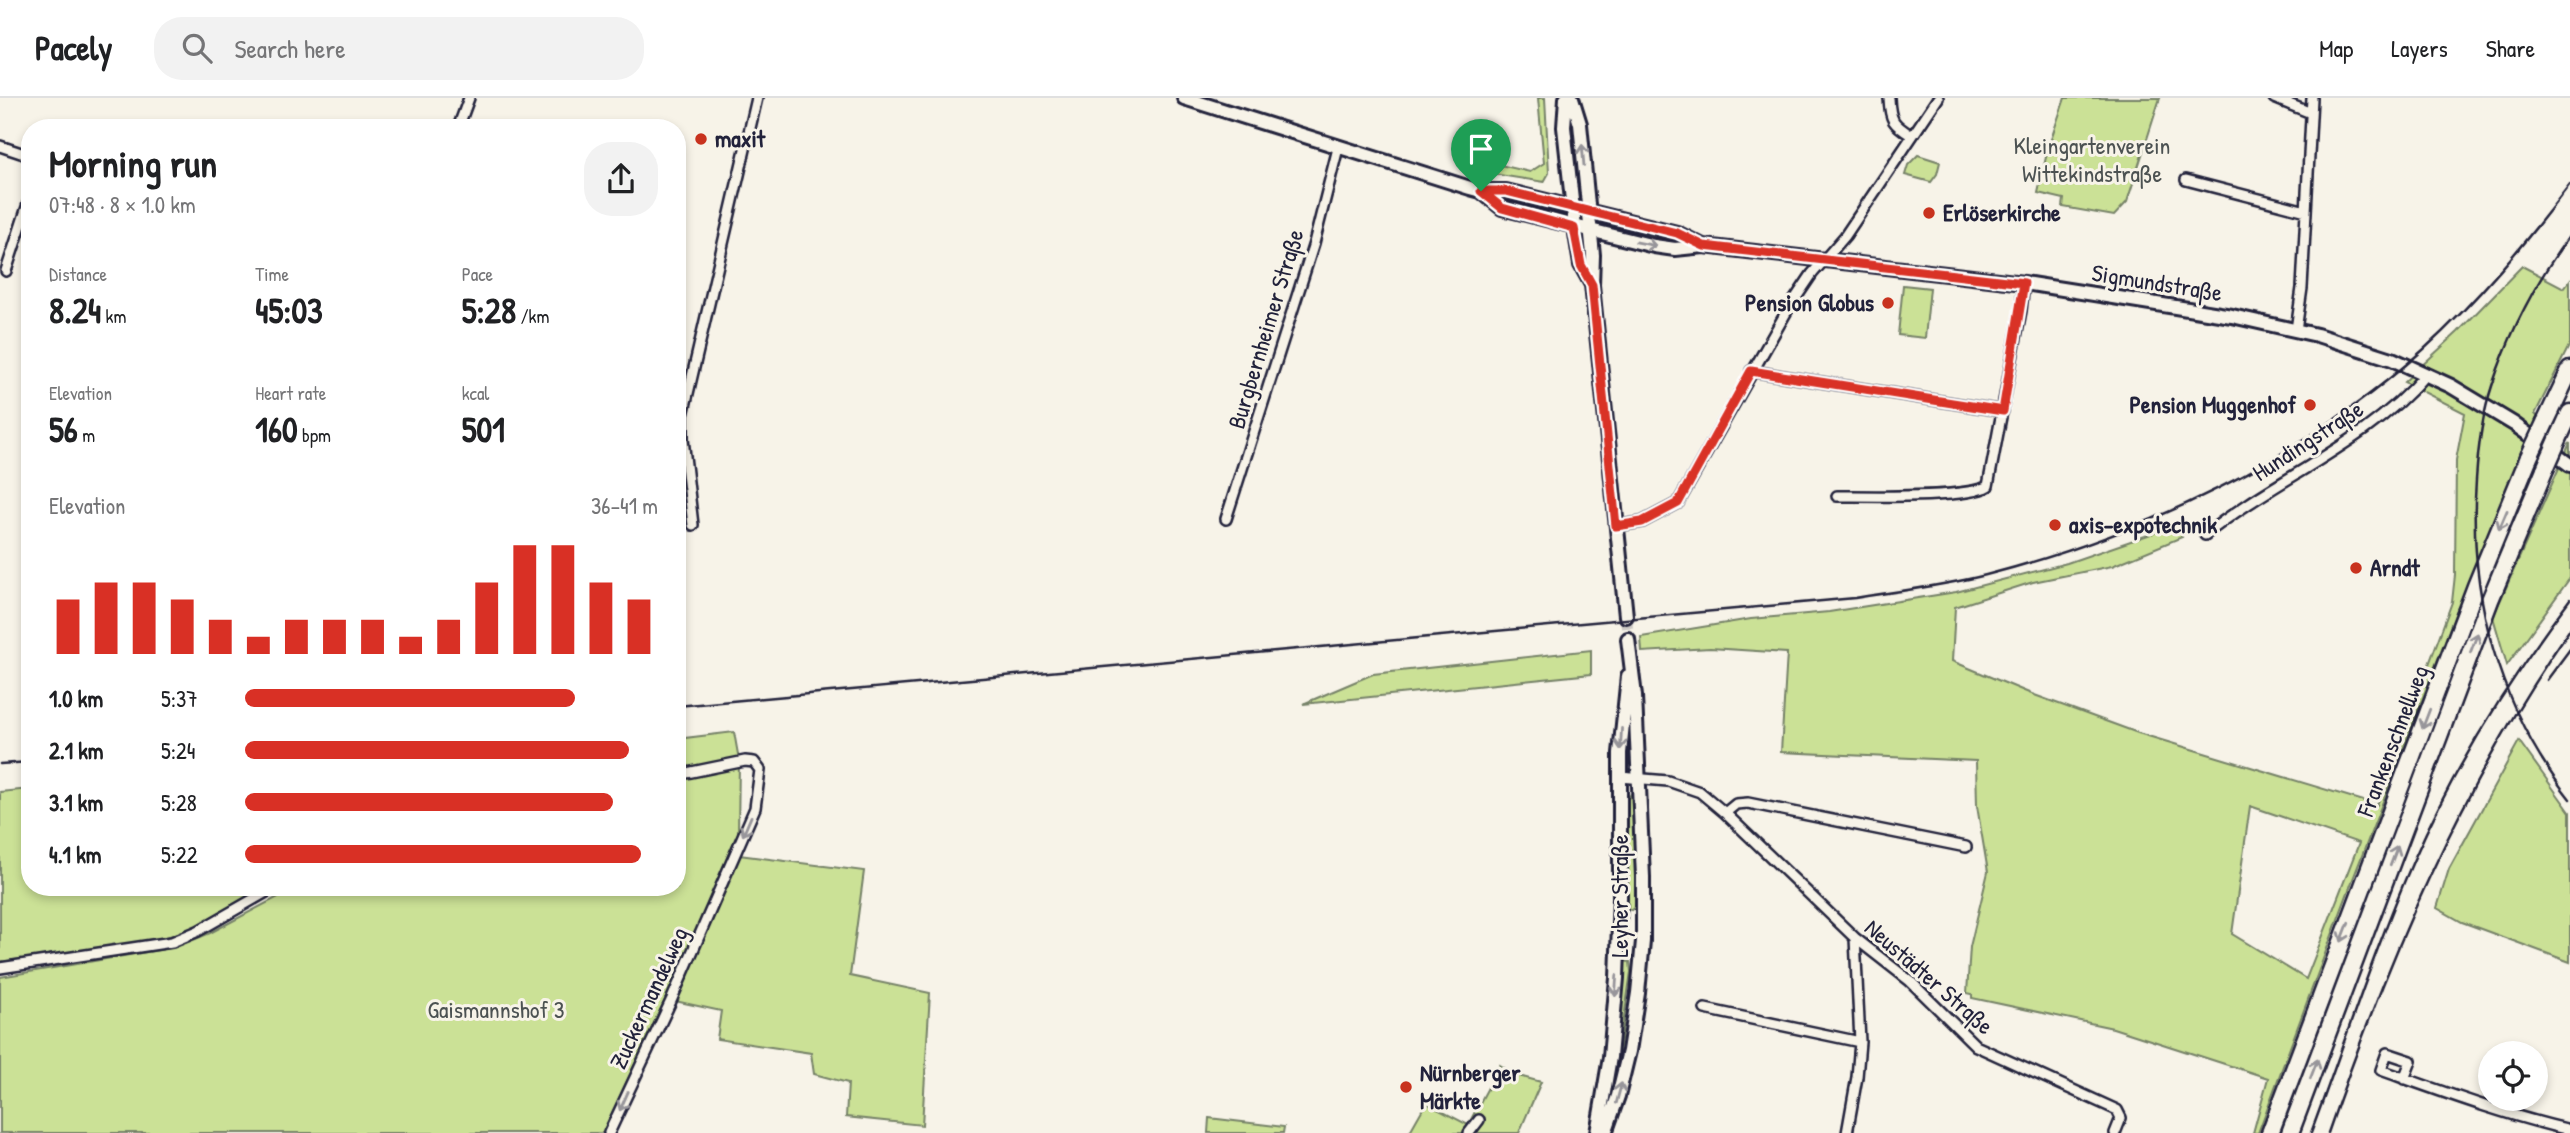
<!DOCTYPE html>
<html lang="en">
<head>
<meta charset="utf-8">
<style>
	body { margin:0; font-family:"Patrick Hand",sans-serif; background:#f2f2f2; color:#202124; height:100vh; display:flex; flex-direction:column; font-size:26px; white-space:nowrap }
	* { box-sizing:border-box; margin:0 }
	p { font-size:23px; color:#757577 }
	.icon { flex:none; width:38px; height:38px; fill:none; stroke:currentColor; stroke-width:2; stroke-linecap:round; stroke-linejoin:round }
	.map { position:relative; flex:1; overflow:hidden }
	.drawer { position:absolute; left:21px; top:21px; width:665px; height:777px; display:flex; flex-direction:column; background:#fff; border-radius:28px; box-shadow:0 4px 10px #0003 }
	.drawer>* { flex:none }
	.tools { position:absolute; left:2478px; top:943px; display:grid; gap:14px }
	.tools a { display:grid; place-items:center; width:70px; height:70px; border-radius:50%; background:#fff; box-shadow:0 4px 10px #0003; font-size:35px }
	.pin { position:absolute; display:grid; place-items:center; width:60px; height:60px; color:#fff; margin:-72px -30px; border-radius:50% 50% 50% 0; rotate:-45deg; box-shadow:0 0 7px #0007 }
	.pin .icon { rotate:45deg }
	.round { display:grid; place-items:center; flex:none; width:74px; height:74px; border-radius:28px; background:#f2f2f2 }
	.overview { display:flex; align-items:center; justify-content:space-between; height:119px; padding:0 28px }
	h1 { font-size:38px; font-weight:800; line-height:52px }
	.stats { display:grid; grid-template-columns:repeat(3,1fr); gap:10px; height:119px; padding:7px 28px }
	.stats div { display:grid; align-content:center }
	.stats b { font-size:35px; font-weight:800 }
	.stats small { font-size:19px; font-weight:400 }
	.stats p { font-size:19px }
	.chart { height:196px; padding:14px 28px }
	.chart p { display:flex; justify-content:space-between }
	.chart svg { width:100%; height:126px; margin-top:7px; stroke:#d93025; stroke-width:6 }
	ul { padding:0 28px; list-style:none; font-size:23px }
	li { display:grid; grid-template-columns:112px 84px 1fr; align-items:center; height:52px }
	li i { height:18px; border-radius:9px; background:#d93025 }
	header { display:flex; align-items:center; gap:42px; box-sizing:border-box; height:98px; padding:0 35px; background:#fff; border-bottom:2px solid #e0e0e0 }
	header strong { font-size:33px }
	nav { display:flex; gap:38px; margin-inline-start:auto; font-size:24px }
	.search { width:490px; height:63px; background:#f2f2f2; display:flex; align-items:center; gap:18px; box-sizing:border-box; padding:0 24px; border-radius:28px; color:#757577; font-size:26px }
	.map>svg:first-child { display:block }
	.green { fill:#cbe196; stroke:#768268; stroke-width:2; fill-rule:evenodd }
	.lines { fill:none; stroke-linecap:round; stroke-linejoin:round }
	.secondary-tunnel { stroke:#ccc9c5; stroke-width:12; stroke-dasharray:12 6; stroke-linecap:butt }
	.street-casing { stroke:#22223b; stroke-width:14 }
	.secondary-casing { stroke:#22223b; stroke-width:18 }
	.highway-casing { stroke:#22223b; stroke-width:21 }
	.street { stroke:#f7f3e8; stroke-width:9 }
	.secondary { stroke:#f7f3e8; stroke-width:12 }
	.highway { stroke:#f7f3e8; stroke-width:16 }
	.rail { stroke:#22223b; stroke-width:2.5 }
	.highway-bridge-casing { stroke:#22223b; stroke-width:21; stroke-linecap:butt }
	.highway-bridge { stroke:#f7f3e8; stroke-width:16 }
	.oneway { stroke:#97959a }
	.route-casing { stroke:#fff; stroke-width:14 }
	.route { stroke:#d93025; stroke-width:9 }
	.poi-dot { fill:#c8321e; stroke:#f7f3e8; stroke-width:2.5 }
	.labels { text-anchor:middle; stroke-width:6; stroke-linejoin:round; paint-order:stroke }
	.poi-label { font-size:24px; font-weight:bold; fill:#22223b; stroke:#f7f3e8; text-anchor:start }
	.park-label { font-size:24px; fill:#4c5252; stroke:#f7f3e8 }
	.street-label { font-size:24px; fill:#22223b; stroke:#f7f3e8 }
</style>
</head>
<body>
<header>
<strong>Pacely</strong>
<div class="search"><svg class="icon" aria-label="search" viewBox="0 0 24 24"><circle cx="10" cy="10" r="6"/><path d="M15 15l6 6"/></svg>Search here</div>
<nav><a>Map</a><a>Layers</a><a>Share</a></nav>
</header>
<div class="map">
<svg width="2570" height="1035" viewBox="0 0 2570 1035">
	<rect width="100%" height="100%" fill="#f7f3e8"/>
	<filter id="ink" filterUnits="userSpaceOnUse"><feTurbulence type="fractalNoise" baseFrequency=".0143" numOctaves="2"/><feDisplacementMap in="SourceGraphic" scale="14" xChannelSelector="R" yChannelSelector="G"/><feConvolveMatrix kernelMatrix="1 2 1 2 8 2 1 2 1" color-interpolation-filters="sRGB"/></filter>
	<g filter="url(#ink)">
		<path class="green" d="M 1538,0 L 1545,0 L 1549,75 L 1544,84 L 1487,75 L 1489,70 L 1496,66 L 1530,74 L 1544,65 Z
			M 2065,0 L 2160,0 L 2127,104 L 2114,118 L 2063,109 L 2064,101 L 2038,95 L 2048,50 Z
			M 1918,57 L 1940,64 L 1937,76 L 1931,84 L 1905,77 L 1908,67 Z
			M 2522,168 L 2564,190 L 2570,182 L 2570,246 L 2535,316 L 2540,321 L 2461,510 L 2458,509 L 2353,781 L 2258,1035 L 2253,1035 L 2268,980 L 2113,930 L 1972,900 L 1972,896 L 1967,895 L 1970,849 L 1988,774 L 1977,708 L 1976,663 L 1781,654 L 1787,555 L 1710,550 L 1642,554 L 1641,539 L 1751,521 L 1829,514 L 1956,494 L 2067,465 L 2177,427 L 2182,439 L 2112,468 L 2033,484 L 1955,509 L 1952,563 L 2029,595 L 2138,635 L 2377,707 L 2452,504 L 2455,477 L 2456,362 L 2465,315 L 2404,284 L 2458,234 ZM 2250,708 L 2359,745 L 2306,881 L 2232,836 Z
			M 1903,187 L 1930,190 L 1925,240 L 1898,237 Z
			M 2570,345 L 2570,480 L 2507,567 L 2493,519 Z
			M 1591,552 L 1591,576 L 1303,606 L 1373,576 Z
			M 734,634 L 739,662 L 738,736 L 693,842 L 611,1017 L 606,1035 L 0,1035 L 0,879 L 176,849 L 210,835 L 297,789 L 677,789 L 677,641 Z
			M 2519,643 L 2570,714 L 2570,864 L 2462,824 L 2437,810 L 2449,771 Z
			M 30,691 L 30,789 L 264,789 L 194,829 L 159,842 L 0,864 L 0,694 Z
			M 1632,694 L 1634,695 L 1638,798 L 1635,809 L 1631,812 L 1624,809 L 1625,706 Z
			M 739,757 L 864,773 L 850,878 L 930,895 L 922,1027 L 846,1019 L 848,985 L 814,976 L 811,955 L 717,941 L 721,913 L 675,903 Z
			M 1622,863 L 1630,864 L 1631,874 L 1612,1002 L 1604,1028 Z
			M 1500,967 L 1515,977 L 1541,984 L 1519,1035 L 1409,1035 L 1426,1005 L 1468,1027 Z
			M 1209,1020 L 1284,1029 L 1283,1035 L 1208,1035 Z"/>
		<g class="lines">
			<path class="secondary-tunnel" d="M 1626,518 L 1628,541"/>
			<g class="street-casing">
				<path id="street" d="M 1889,0 C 1890,23 1893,26 1912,38
					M 2274,0 L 2311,15
					M 458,30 L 469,0
					M 0,48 L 30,58
					M 2186,82 L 2306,113
					M 6,173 L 30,100
					M 2296,232 L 2302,190 L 2312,0
					M 1751,273 L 2003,313
					M 1837,398 C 1866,398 1967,401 1988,388 L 2021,213 L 2024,185
					M 1226,421 L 1314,145 L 1338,50
					M 693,427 L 683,341 L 683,317 L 757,0
					M 1616,428 L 1642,424 L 1678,405 L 1787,213 L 1812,176 L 1845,138 L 1938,0
					M 2205,437 C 2276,380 2367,346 2426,276
					M 1620,679 L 1668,683 L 1700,694 L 1725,715 L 1855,840 L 1910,883 L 1976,948 L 2117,1012 L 2121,1020 L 2115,1035
					M 1725,715 L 1736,706 L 1748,705 L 1966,749
					M 0,870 L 172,844 L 198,833 L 275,789
					M 1705,911 L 1860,944
					M 2404,981 L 2411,963 L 2387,955 L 2381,972 C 2443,994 2505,1017 2570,1032
					M 609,1035 L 671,903 L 755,710 L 760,672 L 754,664 L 745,663 L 677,677
					M 1469,1035 L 1479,1022
					M 1847,1035 L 1857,979 L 1860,944 L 1855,840"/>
			</g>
			<g class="secondary-casing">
				<path id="secondary" d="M 1184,0 L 1470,90 L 1481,93 L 1506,93 L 1677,135 L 1703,148
					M 1566,0 L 1564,29 L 1575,130 L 1581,167 L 1592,187
					M 1572,0 L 1580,26 L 1593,157 L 1592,187 L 1626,518
					M 1481,93 L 1502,110 L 1654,148 L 1675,151 L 1704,148 L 2024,185 L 2232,218 L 2317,237 L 2392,261 L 2451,288 L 2514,326 L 2570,367
					M 1597,1035 L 1610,959 L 1617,880 L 1620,799 L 1620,655 L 1628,578
					M 1605,1035 L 1618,998 L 1629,953 L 1638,895 L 1643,843 L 1643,779 L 1635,598 L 1628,541"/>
			</g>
			<g class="highway-casing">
				<path id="highway" d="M 2545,325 L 2570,272
					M 2560,337 L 2570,315
					M 2270,1035 L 2476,488 L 2529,359
					M 2290,1035 L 2490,502 L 2545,371"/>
			</g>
			<use href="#street" class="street"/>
			<use href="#secondary" class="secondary"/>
			<use href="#highway" class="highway"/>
			<path class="rail" d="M 2570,137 C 2536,183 2510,233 2492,288 C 2482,318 2478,350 2476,382 C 2468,497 2498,610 2570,701
				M 2547,582 L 2570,551
				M 677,608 L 1855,500 C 1899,493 1943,488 1986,477 C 2145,436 2300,362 2423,252 C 2478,202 2525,145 2570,86
				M 0,666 L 30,664
				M 2311,1035 C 2345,944 2375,850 2414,761 C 2455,668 2509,582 2570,501
				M 2328,1035 C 2389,858 2462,686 2570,531"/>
			<g class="highway-bridge-casing">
				<path id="highway-bridge" d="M 2529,359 L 2545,325
					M 2545,371 L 2560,337"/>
			</g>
			<use href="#highway-bridge" class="highway-bridge"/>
		</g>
		<defs><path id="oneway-shaft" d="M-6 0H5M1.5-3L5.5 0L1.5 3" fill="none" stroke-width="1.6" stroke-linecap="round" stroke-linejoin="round" transform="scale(1.75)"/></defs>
		<g class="oneway">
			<use href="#oneway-shaft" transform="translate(1583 57) rotate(-95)"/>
			<use href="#oneway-shaft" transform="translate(1646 146) rotate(11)"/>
			<use href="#oneway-shaft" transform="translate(2503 422) rotate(113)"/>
			<use href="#oneway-shaft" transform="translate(2474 545) rotate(-69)"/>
			<use href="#oneway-shaft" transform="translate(2426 621) rotate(111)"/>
			<use href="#oneway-shaft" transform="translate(1621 641) rotate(93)"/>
			<use href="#oneway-shaft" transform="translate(747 728) rotate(113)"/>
			<use href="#oneway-shaft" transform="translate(2394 758) rotate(-69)"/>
			<use href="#oneway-shaft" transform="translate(2345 834) rotate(111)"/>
			<use href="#oneway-shaft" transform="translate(1616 888) rotate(94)"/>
			<use href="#oneway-shaft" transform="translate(2314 971) rotate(-69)"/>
			<use href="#oneway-shaft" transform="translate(1619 995) rotate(-75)"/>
			<use href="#oneway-shaft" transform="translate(624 1003) rotate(114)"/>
		</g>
	</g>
	<g class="lines" filter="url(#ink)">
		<g class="route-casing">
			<path id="route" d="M 1481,93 L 1506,93 L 1677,135 L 1704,148 L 2024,185 L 2003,313 L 1751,273 L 1678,405 L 1642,424 L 1616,428 L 1592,187 L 1581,167 L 1574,130 L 1502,110 Z"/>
		</g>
		<use href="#route" class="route"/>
	</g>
	<g class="poi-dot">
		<circle cx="701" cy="41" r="7"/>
		<circle cx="1929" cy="115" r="7"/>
		<circle cx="1888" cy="205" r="7"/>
		<circle cx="2310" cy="307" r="7"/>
		<circle cx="2055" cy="427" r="7"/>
		<circle cx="2356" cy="470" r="7"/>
		<circle cx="1406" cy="989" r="7"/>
	</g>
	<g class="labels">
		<g class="poi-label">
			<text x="715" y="49">maxit</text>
			<text x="1943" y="123">Erlöserkirche</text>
			<text x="1874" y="213" text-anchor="end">Pension Globus</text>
			<text x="2296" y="315" text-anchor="end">Pension Muggenhof</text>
			<text x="2069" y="435">axis-expotechnik</text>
			<text x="2370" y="478">Arndt</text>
			<text x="1420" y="983">Nürnberger<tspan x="1420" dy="28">Märkte</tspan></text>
		</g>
		<g class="park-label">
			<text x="2092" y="56">Kleingartenverein<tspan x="2092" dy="28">Wittekindstraße</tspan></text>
			<text x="496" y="920">Gaismannshof 3</text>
		</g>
		<g class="street-label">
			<text transform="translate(2157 185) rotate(9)" y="8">Sigmundstraße</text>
			<text transform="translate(1266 231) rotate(-73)" y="8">Burgbernheimer Straße</text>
			<text transform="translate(2308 343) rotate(-33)" y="8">Hundingstraße</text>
			<text transform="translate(2393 643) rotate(-69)" y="8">Frankenschnellweg</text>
			<text transform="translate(1620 798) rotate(-90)" y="8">Leyher Straße</text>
			<text transform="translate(1929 879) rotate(41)" y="8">Neustädter Straße</text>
			<text transform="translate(649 900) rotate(-65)" y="8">Zuckermandelweg</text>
		</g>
	</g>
</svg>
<div class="tools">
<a><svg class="icon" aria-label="locate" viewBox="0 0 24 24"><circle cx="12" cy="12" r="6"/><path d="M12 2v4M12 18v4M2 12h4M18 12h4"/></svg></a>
</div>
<div class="pin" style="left:1481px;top:93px;background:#1e9e55"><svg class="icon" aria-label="arrive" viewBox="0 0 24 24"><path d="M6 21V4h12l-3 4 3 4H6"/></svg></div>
<section class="drawer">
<div class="overview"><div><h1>Morning run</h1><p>07:48 · 8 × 1.0 km</p></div><a class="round"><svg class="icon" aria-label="share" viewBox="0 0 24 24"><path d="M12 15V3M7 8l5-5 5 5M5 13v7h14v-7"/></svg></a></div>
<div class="stats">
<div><p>Distance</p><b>8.24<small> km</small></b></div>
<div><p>Time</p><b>45:03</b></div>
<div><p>Pace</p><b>5:28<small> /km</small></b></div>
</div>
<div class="stats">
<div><p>Elevation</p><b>56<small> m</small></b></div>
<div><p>Heart rate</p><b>160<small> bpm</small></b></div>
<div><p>kcal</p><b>501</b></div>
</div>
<div class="chart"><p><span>Elevation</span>36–41 m</p>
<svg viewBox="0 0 160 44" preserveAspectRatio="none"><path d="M5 44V25M15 44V19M25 44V19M35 44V25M45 44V32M55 44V38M65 44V32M75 44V32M85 44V32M95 44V38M105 44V32M115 44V19M125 44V6M135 44V6M145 44V19M155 44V25"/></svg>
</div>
<ul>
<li><b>1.0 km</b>5:37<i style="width:80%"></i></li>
<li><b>2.1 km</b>5:24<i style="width:93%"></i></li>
<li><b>3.1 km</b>5:28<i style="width:89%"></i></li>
<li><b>4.1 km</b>5:22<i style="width:96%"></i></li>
</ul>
</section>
</div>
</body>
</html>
